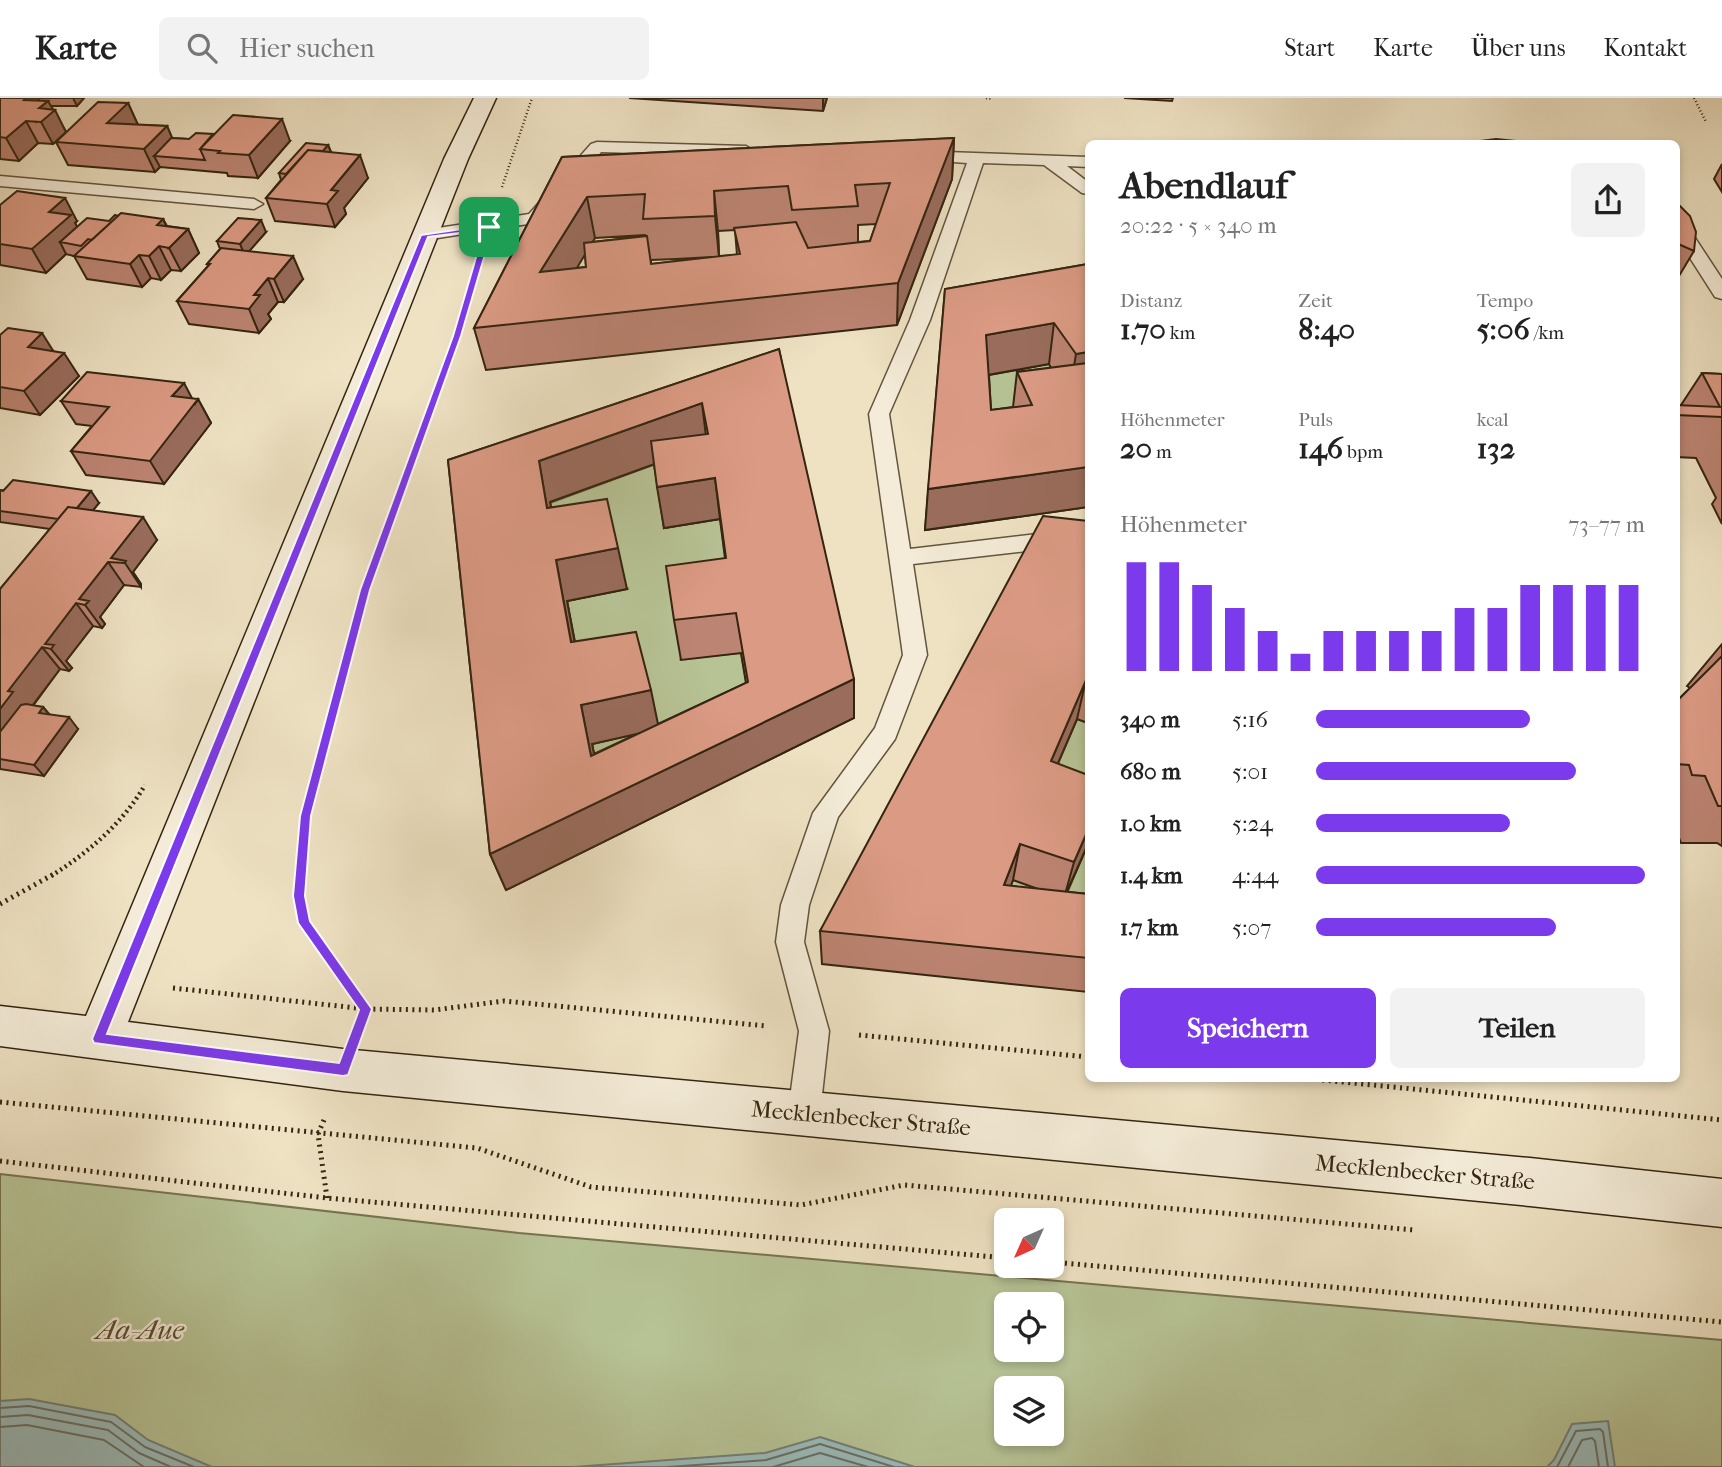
<!DOCTYPE html>
<html lang="de">
<head>
<meta charset="utf-8">
<style>
	body { margin:0; font-family:"IM FELL French Canon",serif; background:#f2f2f2; color:#222; height:100vh; display:flex; flex-direction:column; font-size:26px; white-space:nowrap }
	* { box-sizing:border-box; margin:0 }
	p { font-size:23px; color:#767676 }
	.icon { flex:none; width:38px; height:38px; fill:none; stroke:currentColor; stroke-width:2; stroke-linecap:round; stroke-linejoin:round }
	.map { position:relative; flex:1; overflow:hidden }
	.side { position:absolute; left:1085px; top:42px; width:595px; height:942px; display:flex; flex-direction:column; background:#fff; border-radius:10px; box-shadow:0 4px 10px #0003 }
	.side>* { flex:none }
	.needle { width:46px; rotate:225deg }
	.buttons { position:absolute; left:994px; top:1110px; display:grid; gap:14px }
	.buttons a { display:grid; place-items:center; width:70px; height:70px; border-radius:10px; background:#fff; box-shadow:0 4px 10px #0003; font-size:35px }
	.pin { position:absolute; display:grid; place-items:center; width:60px; height:60px; color:#fff; margin:-30px; border-radius:14px; box-shadow:0 4px 10px #0006 }
	.round { display:grid; place-items:center; flex:none; width:74px; height:74px; border-radius:10px; background:#f2f2f2 }
	.headline { display:flex; align-items:center; justify-content:space-between; height:119px; padding:0 35px }
	h1 { font-size:38px; font-weight:700; line-height:52px }
	.figures { display:grid; grid-template-columns:repeat(3,1fr); gap:10px; height:119px; padding:7px 35px }
	.figures div { display:grid; align-content:center }
	.figures b { font-size:30px; font-weight:700 }
	.figures small { font-size:19px; font-weight:400 }
	.figures p { font-size:19px }
	.chart { height:196px; padding:14px 35px }
	.chart p { display:flex; justify-content:space-between }
	.chart svg { width:100%; height:126px; margin-top:7px; stroke:#7c3aed; stroke-width:6 }
	.cta { display:flex; gap:14px; margin-top:auto; padding:14px 35px }
	.cta a { flex:1; height:80px; border-radius:10px; background:#7c3aed; color:#fff; font-size:28px; font-weight:700; line-height:80px; text-align:center }
	.cta a+a { background:#f2f2f2; color:#222 }
	ul { padding:0 35px; list-style:none; font-size:23px }
	li { display:grid; grid-template-columns:112px 84px 1fr; align-items:center; height:52px }
	li i { height:18px; border-radius:9px; background:#7c3aed }
	header { display:flex; align-items:center; gap:42px; box-sizing:border-box; height:98px; padding:0 35px; background:#fff; border-bottom:2px solid #e0e0e0 }
	header strong { font-size:33px }
	nav { display:flex; gap:38px; margin-inline-start:auto; font-size:24px }
	.search { width:490px; height:63px; background:#f2f2f2; display:flex; align-items:center; gap:18px; box-sizing:border-box; padding:0 24px; border-radius:10px; color:#767676; font-size:26px }
	.map>svg:first-child { display:block }
	.green { fill:#b7c395; stroke:#767452; stroke-width:2; fill-rule:evenodd }
	.water { fill:#9bbcbb; stroke:#728077; stroke-width:2 }
	.lines { fill:none; stroke-linecap:round; stroke-linejoin:round }
	.shore { stroke:#687066; stroke-width:2 }
	.lane-casing { stroke:#63543d; stroke-width:3 }
	.secondary-casing { stroke:#352510; stroke-width:3 }
	.path-far2 { stroke:#352510; stroke-width:2.5; stroke-dasharray:1 2.5; stroke-linecap:butt }
	.path-far1 { stroke:#352510; stroke-width:4.5; stroke-dasharray:2 3.5; stroke-linecap:butt }
	.path { stroke:#352510; stroke-width:5; stroke-dasharray:2 4.5; stroke-linecap:butt }
	.lane { fill:#f4ecd8; fill-rule:evenodd }
	.secondary { fill:#f4ecd8; fill-rule:evenodd }
	.wall { fill:#bc8472; stroke:#352510; stroke-width:2; fill-rule:evenodd }
	.shaded-wall { fill:#996c5c; stroke:#352510; stroke-width:2 }
	.building { fill:#db9a84; stroke:#352510; stroke-width:2; fill-rule:evenodd }
	.route { fill:#7c3aed; stroke:#fff; stroke-width:2; fill-rule:evenodd }
	.labels { text-anchor:middle; stroke-width:5; stroke-linejoin:round; paint-order:stroke }
	.street-label { font-size:23px; fill:#352510; stroke:#f4ecd8 }
	.near-park-label { font-size:28px; font-style:italic; fill:#564c31; stroke:#f4ecd8 }
</style>
</head>
<body>
<header>
<strong>Karte</strong>
<div class="search"><svg class="icon" aria-label="search" viewBox="0 0 24 24"><circle cx="10" cy="10" r="6"/><path d="M15 15l6 6"/></svg>Hier suchen</div>
<nav><a>Start</a><a>Karte</a><a>Über uns</a><a>Kontakt</a></nav>
</header>
<div class="map">
<svg width="1722" height="1369" viewBox="0 0 1722 1369">
	<rect width="100%" height="100%" fill="#eee2c3"/>
	<filter id="stains"><feTurbulence type="fractalNoise" baseFrequency=".00286" numOctaves="4"/><feColorMatrix values="0 0 0 0 .2 0 0 0 0 .09 0 0 0 0 .02 0 0 0 .5 -.17"/></filter>
	<radialGradient id="worn" r=".72"><stop offset=".6" stop-color="#630" stop-opacity="0"/><stop offset="1" stop-color="#630" stop-opacity=".3"/></radialGradient>
	<path class="green" d="M 1049,266 L 1069,298 L 987,353 L 982,278 Z
		M 707,347 L 664,430 L 720,421 L 731,501 L 681,561 L 741,555 L 753,623 L 602,696 L 592,646 L 659,631 L 582,584 L 567,503 L 627,490 L 559,452 L 550,405 Z
		M 1077,621 L 1088,625 L 1088,718 L 1043,700 Z
		M 1088,746 L 1088,832 L 998,822 L 1013,782 L 1065,800 Z
		M 0,1076 L 519,1135 L 1722,1242 L 1722,1369 L 0,1369 ZM 1006,1206 L 1052,1206 L 1052,1251 L 1006,1251 ZM 1006,1290 L 1052,1290 L 1052,1335 L 1006,1335 Z"/>
	<path class="water" d="M 29,1301 L 115,1317 L 148,1342 L 212,1369 L 0,1369 L 0,1303 Z
		M 1608,1323 L 1615,1369 L 1547,1369 L 1554,1362 L 1572,1326 Z
		M 820,1339 L 915,1369 L 573,1369 L 765,1355 Z"/>
	<g class="lines">
		<path class="shore" d="M 0,1310 L 29,1308 L 111,1324 L 145,1349 L 194,1369
			M 0,1319 L 28,1317 L 108,1332 L 139,1355 L 171,1369
			M 0,1329 L 27,1327 L 104,1342 L 144,1369
			M 668,1369 L 766,1362 L 820,1346 L 894,1369
			M 773,1369 L 820,1355 L 868,1369
			M 1557,1369 L 1576,1333 L 1600,1331 L 1603,1334 L 1608,1369
			M 1568,1369 L 1582,1342 L 1592,1340 L 1595,1343 L 1599,1369"/>
		<g class="lane-casing">
			<path id="lane" d="M 597,44 L 746,48 L 754,53 L 746,58 L 601,54 L 541,124 L 425,142 L 416,137 L 425,132 L 529,116 L 591,46 Z
				M 917,53 L 1088,59 L 1088,69 L 1067,68 L 1088,84 L 1088,96 L 1082,95 L 1044,67 L 983,65 L 930,222 L 889,316 L 910,451 L 1088,430 L 1088,446 L 913,466 L 927,557 L 895,641 L 838,719 L 809,807 L 804,844 L 829,933 L 820,1015 L 815,1026 L 804,1030 L 793,1026 L 788,1015 L 799,933 L 776,844 L 781,807 L 813,715 L 875,630 L 903,557 L 869,316 L 910,222 L 967,65 L 911,61 L 909,58 Z
				M 0,78 L 254,101 L 263,106 L 254,111 L 0,88 Z
				M 1676,119 L 1682,120 L 1722,181 L 1722,201 L 1715,199 L 1676,138 Z"/>
		</g>
		<g class="secondary-casing">
			<path id="secondary" d="M 474,0 L 496,0 L 468,61 L 128,924 L 343,951 L 1530,1060 L 1722,1081 L 1722,1129 L 1530,1108 L 343,993 L 0,948 L 0,908 L 86,918 L 444,61 Z"/>
		</g>
		<path class="path-far2" d="M 986,0 L 992,1
			M 1694,0 L 1706,24
			M 502,89 L 532,0
			M 422,334 L 457,238 L 479,164"/>
		<path class="path-far1" d="M 51,778 C 89,754 122,726 145,687
			M 301,778 L 305,718 L 365,492 L 423,332"/>
		<path class="path" d="M 301,776 L 299,798 L 304,825 L 366,911 L 362,922
			M 0,806 L 54,776
			M 173,890 L 366,911 L 434,912 L 504,903 L 767,928
			M 859,937 L 1088,959
			M 1303,980 L 1722,1022
			M 0,1004 L 477,1050 L 591,1089 L 801,1107 L 904,1087 L 1414,1132
			M 324,1022 L 318,1036 L 327,1100
			M 0,1063 L 327,1100 L 1006,1160
			M 1052,1164 L 1722,1224"/>
		<use href="#lane" class="lane"/>
		<use href="#secondary" class="secondary"/>
	</g>
	<path class="wall" d="M 0,0 L 84,0 L 77,8 L 51,8 L 66,34 L 128,5 L 138,27 L 167,28 L 172,40 L 189,41 L 290,43 L 258,80 L 228,78 L 227,75 L 160,69 L 155,74 L 68,67 L 56,44 L 53,46 L 38,45 L 19,63 L 0,61 Z
		M 629,0 L 827,0 L 823,13 Z
		M 1124,0 L 1173,0 L 1172,3 Z
		M 954,40 L 952,81 L 897,227 L 486,272 L 474,230 L 562,59 ZM 876,126 L 870,143 L 858,144 L 858,127 ZM 735,132 L 737,157 L 719,158 L 718,133 ZM 645,137 L 646,138 L 592,144 L 595,140 ZM 585,156 L 586,169 L 576,170 ZM 712,159 L 651,166 L 651,162 L 676,161 Z
		M 328,47 L 331,54 L 368,80 L 344,110 L 346,116 L 335,129 L 275,123 L 266,100 L 281,82 L 279,75 Z
		M 1722,66 L 1722,94 L 1714,81 Z
		M 1676,104 L 1694,153 L 1676,183 Z
		M 0,107 L 77,123 L 75,125 L 77,129 L 109,123 L 163,121 L 167,128 L 188,131 L 199,155 L 181,173 L 171,172 L 161,182 L 151,180 L 142,189 L 87,181 L 74,158 L 66,156 L 46,175 L 0,167 Z
		M 266,134 L 249,153 L 303,181 L 284,204 L 278,204 L 268,216 L 271,221 L 259,235 L 189,226 L 177,203 L 208,168 L 207,166 L 220,151 L 217,143 Z
		M 1088,166 L 1088,409 L 925,432 L 945,191 ZM 1049,266 L 1051,270 L 1017,274 L 1013,309 L 991,312 L 989,277 Z
		M 0,237 L 53,253 L 79,278 L 40,317 L 0,310 Z
		M 779,251 L 854,620 L 506,792 L 490,756 L 448,362 ZM 654,366 L 664,430 L 720,421 L 725,460 L 674,522 L 681,562 L 741,555 L 746,585 L 658,626 L 575,544 L 567,503 L 627,491 L 551,410 L 550,404 ZM 639,635 L 594,656 L 592,646 Z
		M 1702,275 L 1722,276 L 1722,426 L 1712,406 L 1716,400 L 1696,360 L 1676,359 L 1676,307 L 1681,307 Z
		M 192,301 L 198,301 L 211,325 L 164,386 L 86,377 L 71,353 L 92,328 L 76,326 L 61,303 Z
		M 0,392 L 99,405 L 93,412 L 157,442 L 133,474 L 141,486 L 141,489 L 124,487 L 100,519 L 105,526 L 102,530 L 93,528 L 66,563 L 72,570 L 69,573 L 60,571 L 33,608 L 43,609 L 49,616 L 78,631 L 44,678 L 0,671 L 0,491 L 50,431 L 0,424 Z
		M 1088,423 L 1088,625 L 1077,621 L 1058,665 L 1088,746 L 1067,794 L 1088,796 L 1088,894 L 822,866 L 820,833 ZM 1013,782 L 1038,791 L 1010,788 Z
		M 1722,546 L 1722,748 L 1717,745 L 1681,745 L 1676,732 L 1676,604 L 1690,590 L 1687,588 Z"/>
	<path class="shaded-wall" d="M 23,0 L 38,0 L 42,8 L 48,3 L 54,13 L 55,12 L 66,34 L 53,46 L 41,24 L 43,18 L 36,24 Z
		M 73,0 L 84,0 L 77,8 Z
		M 823,0 L 827,0 L 823,13 Z
		M 128,5 L 138,27 L 85,33 Z
		M 282,21 L 290,43 L 258,80 L 249,57 Z
		M 26,23 L 38,45 L 19,63 L 6,40 Z
		M 167,28 L 177,51 L 154,58 L 160,69 L 155,74 L 144,51 Z
		M 954,40 L 952,81 L 897,227 L 898,185 Z
		M 328,47 L 333,59 L 299,78 Z
		M 360,57 L 368,80 L 344,110 L 346,116 L 335,129 L 327,106 L 331,92 Z
		M 714,93 L 718,133 L 719,159 L 715,118 Z
		M 587,99 L 595,140 L 549,216 L 540,174 Z
		M 65,100 L 77,123 L 75,125 L 84,141 L 60,144 L 66,156 L 46,175 L 32,151 L 49,114 Z
		M 163,121 L 174,144 L 168,150 L 157,127 Z
		M 261,122 L 266,134 L 245,158 L 240,146 Z
		M 188,131 L 199,155 L 181,173 L 169,150 Z
		M 159,148 L 171,172 L 161,182 L 149,158 Z
		M 139,157 L 151,180 L 142,189 L 130,166 Z
		M 293,158 L 303,181 L 284,204 L 274,181 Z
		M 268,180 L 278,204 L 268,216 L 271,221 L 259,235 L 249,211 L 254,197 Z
		M 1054,225 L 1049,266 L 982,278 L 986,237 Z
		M 42,235 L 57,259 L 28,249 Z
		M 1088,254 L 1088,295 L 1069,298 L 1076,256 Z
		M 64,255 L 79,278 L 40,317 L 24,293 Z
		M 184,285 L 195,306 L 198,301 L 211,325 L 164,386 L 150,363 L 172,298 Z
		M 702,305 L 707,347 L 550,404 L 559,452 L 547,410 L 539,363 Z
		M 1088,369 L 1088,409 L 925,432 L 928,391 Z
		M 715,380 L 720,421 L 664,430 L 657,389 Z
		M 91,393 L 99,405 L 75,434 L 67,422 Z
		M 143,419 L 157,442 L 133,474 L 141,486 L 141,489 L 125,465 L 111,460 Z
		M 618,450 L 627,491 L 567,503 L 582,584 L 571,544 L 556,462 Z
		M 108,464 L 124,487 L 100,519 L 105,526 L 102,530 L 85,507 L 79,501 Z
		M 76,505 L 93,528 L 66,563 L 72,570 L 69,573 L 51,551 L 45,546 Z
		M 42,549 L 60,571 L 29,612 L 0,659 L 0,611 L 8,593 Z
		M 854,581 L 854,620 L 506,792 L 490,756 Z
		M 1086,582 L 1077,621 L 1043,700 L 1051,663 Z
		M 651,592 L 659,631 L 592,646 L 602,696 L 591,658 L 581,607 Z
		M 43,609 L 53,621 L 39,615 Z
		M 69,619 L 78,631 L 44,678 L 34,667 Z
		M 1088,732 L 1088,746 L 1064,800 L 1074,764 Z
		M 1020,746 L 1013,782 L 998,822 L 1004,787 Z"/>
	<path class="building" d="M 0,0 L 26,0 L 24,2 L 48,3 L 39,10 L 55,12 L 41,24 L 26,23 L 6,40 L 0,39 Z
		M 98,4 L 128,5 L 107,25 L 167,28 L 144,51 L 56,44 Z
		M 233,17 L 282,21 L 249,57 L 218,55 L 220,53 L 200,51 Z
		M 196,35 L 213,36 L 200,51 L 205,62 L 154,58 L 171,40 L 189,41 Z
		M 954,40 L 898,185 L 474,230 L 562,59 ZM 890,85 L 870,143 L 808,150 L 796,124 L 734,130 L 740,156 L 651,166 L 647,138 L 584,145 L 586,169 L 540,174 L 587,99 L 645,96 L 643,121 L 715,118 L 714,93 L 788,88 L 792,112 L 858,108 L 855,87 Z
		M 1496,41 L 1545,46 L 1457,46 Z
		M 306,45 L 328,47 L 323,53 L 308,52 L 286,76 L 279,75 Z
		M 308,52 L 360,57 L 331,92 L 338,93 L 327,106 L 266,100 Z
		M 17,93 L 65,100 L 49,114 L 71,117 L 32,151 L 0,146 L 0,107 Z
		M 1676,104 L 1690,118 L 1696,134 L 1694,153 L 1676,145 Z
		M 121,115 L 163,121 L 157,127 L 188,131 L 169,150 L 159,148 L 149,158 L 139,157 L 130,166 L 74,158 Z
		M 115,117 L 118,118 L 92,142 L 88,141 L 81,148 L 60,144 L 87,120 L 109,123 Z
		M 238,120 L 261,122 L 240,146 L 217,143 Z
		M 221,150 L 293,158 L 274,181 L 268,180 L 254,197 L 260,197 L 249,211 L 177,203 L 210,166 L 207,166 Z
		M 1088,166 L 1088,254 L 1076,256 L 1054,225 L 986,237 L 991,312 L 1032,307 L 1017,274 L 1088,265 L 1088,369 L 928,391 L 945,191 Z
		M 8,230 L 42,235 L 28,249 L 64,255 L 24,293 L 0,289 L 0,237 Z
		M 779,251 L 854,581 L 490,756 L 448,362 ZM 702,305 L 708,336 L 651,343 L 657,389 L 715,380 L 726,460 L 666,468 L 674,522 L 736,515 L 748,584 L 591,658 L 581,607 L 651,592 L 636,534 L 571,544 L 556,462 L 618,450 L 607,401 L 547,410 L 539,363 Z
		M 87,274 L 184,285 L 172,298 L 198,301 L 150,363 L 71,353 L 109,309 L 61,303 Z
		M 1702,275 L 1722,276 L 1722,319 L 1676,317 L 1676,307 L 1720,309 Z
		M 13,382 L 91,393 L 77,410 L 68,409 L 58,421 L 0,413 L 0,392 L 3,393 Z
		M 68,409 L 143,419 L 111,460 L 126,463 L 125,465 L 108,464 L 79,501 L 89,503 L 85,507 L 76,505 L 45,546 L 54,547 L 51,551 L 42,549 L 8,593 L 13,594 L 0,611 L 0,491 Z
		M 1043,418 L 1088,423 L 1088,583 L 1086,582 L 1051,663 L 1088,677 L 1088,732 L 1074,764 L 1020,746 L 1004,787 L 1088,796 L 1088,860 L 820,833 Z
		M 1722,558 L 1722,708 L 1718,708 L 1705,678 L 1692,677 L 1689,667 L 1676,666 L 1676,604 Z
		M 26,606 L 43,609 L 39,615 L 69,619 L 34,667 L 0,661 L 0,634 L 21,607 Z"/>
	<path class="route" d="M 489,127 L 493,129 L 461,238 L 370,492 L 311,718 L 305,798 L 310,823 L 372,911 L 348,977 L 343,978 L 94,945 L 92,941 L 421,137 ZM 484,132 L 453,238 L 360,492 L 300,718 L 293,798 L 298,825 L 359,912 L 339,965 L 107,936 L 428,139 Z"/>
	<g class="labels">
		<g class="street-label">
			<text transform="translate(861 1020) rotate(5)" y="8">Mecklenbecker Straße</text>
			<text transform="translate(1425 1074) rotate(5)" y="8">Mecklenbecker Straße</text>
		</g>
		<g class="near-park-label">
			<text x="140" y="1241">Aa-Aue</text>
		</g>
	</g>
	<rect width="100%" height="100%" filter="url(#stains)"/>
	<rect width="100%" height="100%" fill="url(#worn)"/>
</svg>
<div class="buttons">
<a><svg class="needle" viewBox="-14 -14 28 28"><path d="M0-13l5 13h-10z" fill="#e53935"/><path d="M0 13l5-13h-10z" fill="#767676"/></svg></a>
<a><svg class="icon" aria-label="locate" viewBox="0 0 24 24"><circle cx="12" cy="12" r="6"/><path d="M12 2v4M12 18v4M2 12h4M18 12h4"/></svg></a>
<a><svg class="icon" aria-label="layers" viewBox="0 0 24 24"><path d="M12 4l9 5-9 5-9-5zM3 14l9 5 9-5"/></svg></a>
</div>
<div class="pin" style="left:489px;top:129px;background:#1e9e55"><svg class="icon" aria-label="arrive" viewBox="0 0 24 24"><path d="M6 21V4h12l-3 4 3 4H6"/></svg></div>
<section class="side">
<div class="headline"><div><h1>Abendlauf</h1><p>20:22 · 5 × 340 m</p></div><a class="round"><svg class="icon" aria-label="share" viewBox="0 0 24 24"><path d="M12 15V3M7 8l5-5 5 5M5 13v7h14v-7"/></svg></a></div>
<div class="figures">
<div><p>Distanz</p><b>1.70<small> km</small></b></div>
<div><p>Zeit</p><b>8:40</b></div>
<div><p>Tempo</p><b>5:06<small> /km</small></b></div>
</div>
<div class="figures">
<div><p>Höhenmeter</p><b>20<small> m</small></b></div>
<div><p>Puls</p><b>146<small> bpm</small></b></div>
<div><p>kcal</p><b>132</b></div>
</div>
<div class="chart"><p><span>Höhenmeter</span>73–77 m</p>
<svg viewBox="0 0 160 44" preserveAspectRatio="none"><path d="M5 44V6M15 44V6M25 44V14M35 44V22M45 44V30M55 44V38M65 44V30M75 44V30M85 44V30M95 44V30M105 44V22M115 44V22M125 44V14M135 44V14M145 44V14M155 44V14"/></svg>
</div>
<ul>
<li><b>340 m</b>5:16<i style="width:65%"></i></li>
<li><b>680 m</b>5:01<i style="width:79%"></i></li>
<li><b>1.0 km</b>5:24<i style="width:59%"></i></li>
<li><b>1.4 km</b>4:44<i style="width:100%"></i></li>
<li><b>1.7 km</b>5:07<i style="width:73%"></i></li>
</ul>
<div class="cta"><a>Speichern</a><a>Teilen</a></div>
</section>
</div>
</body>
</html>
